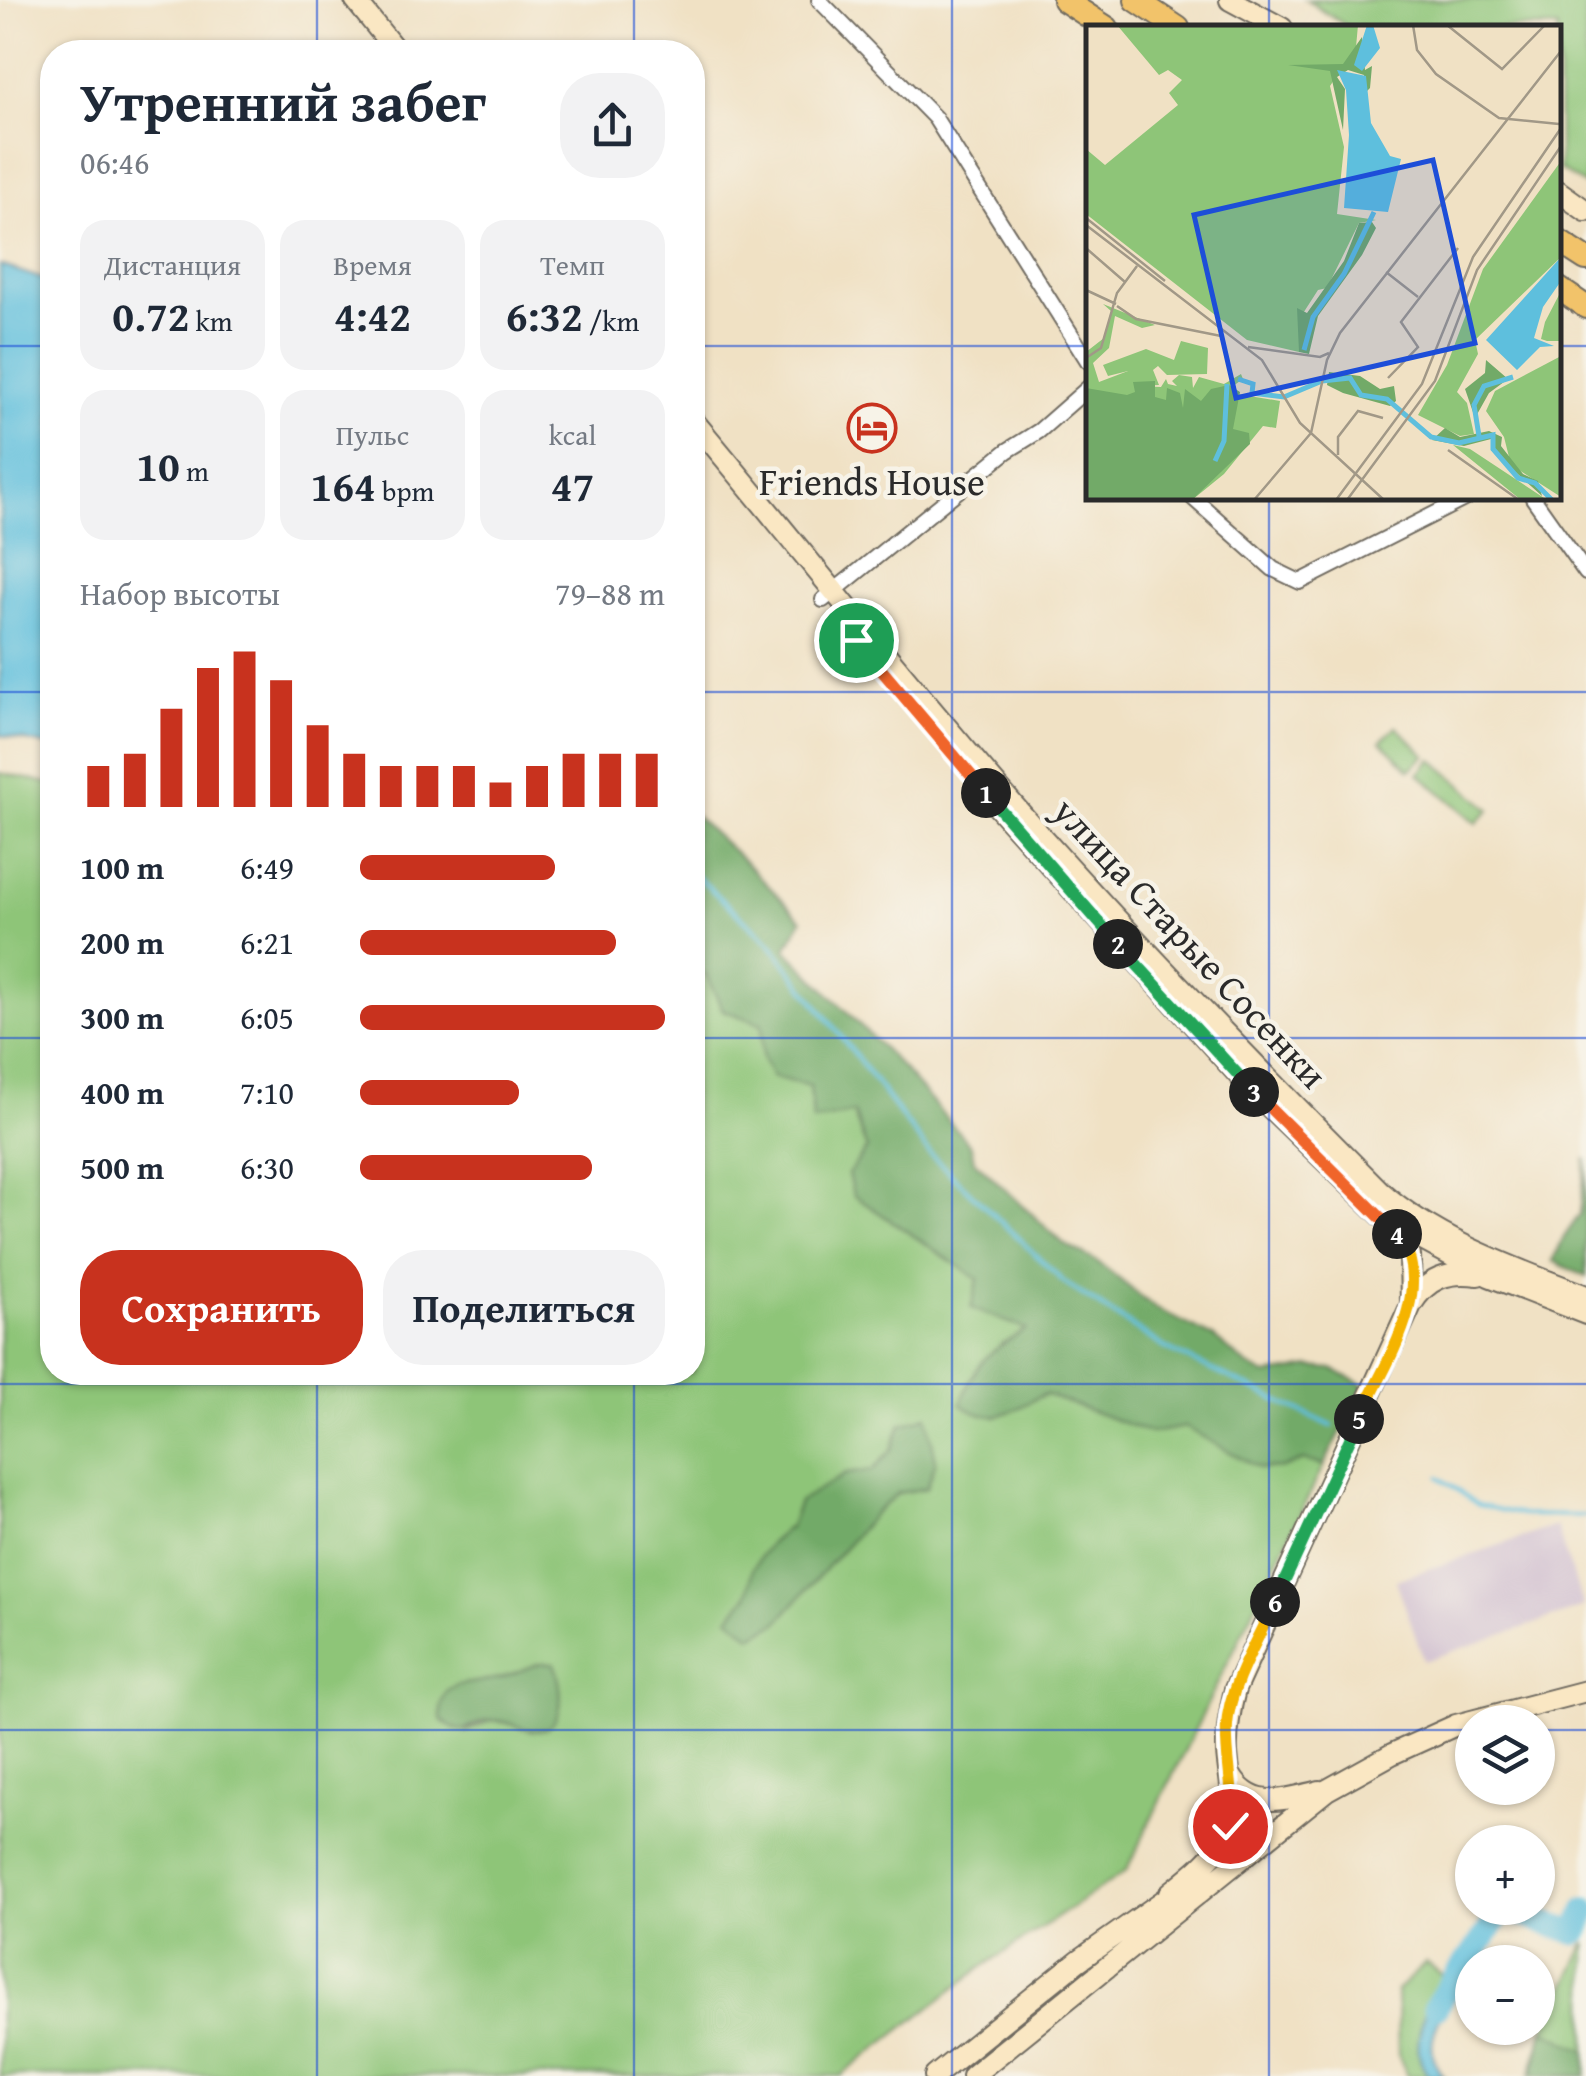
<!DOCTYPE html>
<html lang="ru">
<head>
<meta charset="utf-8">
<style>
	body { margin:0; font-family:"Gentium Book Plus",serif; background:#f2f2f3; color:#1f2937; height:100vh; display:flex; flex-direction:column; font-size:38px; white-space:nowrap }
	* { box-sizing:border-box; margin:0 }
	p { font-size:32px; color:#747a83 }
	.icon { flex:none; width:55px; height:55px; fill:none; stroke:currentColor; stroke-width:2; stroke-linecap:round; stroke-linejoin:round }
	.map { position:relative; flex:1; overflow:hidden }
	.panel { position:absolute; left:40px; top:40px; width:665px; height:1345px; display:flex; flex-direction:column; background:#fff; border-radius:40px; box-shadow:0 2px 8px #0004 }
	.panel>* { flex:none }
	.fabs { position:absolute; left:1455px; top:1705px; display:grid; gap:20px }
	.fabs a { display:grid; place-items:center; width:100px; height:100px; border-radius:50%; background:#fff; box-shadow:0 2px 8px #0004; font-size:50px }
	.pin { position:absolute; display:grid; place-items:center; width:85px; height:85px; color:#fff; margin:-42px; border:5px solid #fff; border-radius:50%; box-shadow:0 2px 10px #0007 }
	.km { position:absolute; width:50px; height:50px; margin:-25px; border-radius:50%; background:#222; color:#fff; font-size:28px; line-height:50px; text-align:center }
	.round { display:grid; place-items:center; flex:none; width:105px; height:105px; border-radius:40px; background:#f2f2f3 }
	.summary { display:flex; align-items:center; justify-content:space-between; height:170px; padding:0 40px }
	h1 { font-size:55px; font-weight:700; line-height:75px }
	.figures { display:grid; grid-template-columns:repeat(3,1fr); gap:15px; height:170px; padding:10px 40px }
	.figures div { display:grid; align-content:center; border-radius:25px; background:#f2f2f3; text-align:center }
	.figures b { font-size:42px; font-weight:700 }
	.figures small { font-size:28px; font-weight:400 }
	.figures p { font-size:28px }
	.chart { height:280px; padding:20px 40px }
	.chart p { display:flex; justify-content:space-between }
	.chart svg { width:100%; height:180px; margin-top:10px; stroke:#c8321e; stroke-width:6 }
	.action { display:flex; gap:20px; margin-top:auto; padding:20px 40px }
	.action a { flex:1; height:115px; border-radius:40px; background:#c8321e; color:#fff; font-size:40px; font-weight:700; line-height:115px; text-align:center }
	.action a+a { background:#f2f2f3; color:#1f2937 }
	ul { padding:0 40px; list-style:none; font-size:32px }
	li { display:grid; grid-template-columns:160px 120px 1fr; align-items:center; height:75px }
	li i { height:25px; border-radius:12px; background:#c8321e }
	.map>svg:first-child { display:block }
	.industrial { fill:#cfbdcf }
	.green { fill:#8ec578; stroke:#5c7852; stroke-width:2.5; fill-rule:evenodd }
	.forest { fill:#72aa68; stroke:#4e6a4a; stroke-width:2.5 }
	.water { fill:#5ebfdd; stroke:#447584; stroke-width:2.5 }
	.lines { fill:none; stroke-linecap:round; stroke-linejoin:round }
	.stream { stroke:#5ebfdd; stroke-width:4 }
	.river { stroke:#5ebfdd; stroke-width:25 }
	.minor-casing { stroke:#706b61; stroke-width:18 }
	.secondary-casing { stroke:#706b61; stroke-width:24 }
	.trunk-casing { stroke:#706b61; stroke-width:26 }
	.minor { stroke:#fff; stroke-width:14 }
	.secondary { stroke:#fae7c3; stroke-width:20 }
	.trunk { stroke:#f2c36a; stroke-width:22 }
	.split-1-casing { stroke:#fff; stroke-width:20 }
	.split-2-casing { stroke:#fff; stroke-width:20 }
	.split-3-casing { stroke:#fff; stroke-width:20 }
	.split-4-casing { stroke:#fff; stroke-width:20 }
	.split-5-casing { stroke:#fff; stroke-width:20 }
	.split-6-casing { stroke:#fff; stroke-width:20 }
	.split-7-casing { stroke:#fff; stroke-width:20 }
	.split-1 { stroke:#f0652b; stroke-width:12 }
	.split-2 { stroke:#22a559; stroke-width:12 }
	.split-3 { stroke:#22a559; stroke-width:12 }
	.split-4 { stroke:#f0652b; stroke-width:12 }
	.split-5 { stroke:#f5b400; stroke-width:12 }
	.split-6 { stroke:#22a559; stroke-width:12 }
	.split-7 { stroke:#f5b400; stroke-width:12 }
	.grid { fill:none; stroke:#1d4ed8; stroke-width:2.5; stroke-opacity:0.55 }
	.labels { text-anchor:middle; stroke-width:9; stroke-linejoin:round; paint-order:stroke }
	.poi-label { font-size:38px; fill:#2b2b2b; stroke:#f7f3e8 }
	.street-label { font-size:38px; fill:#2b2b2b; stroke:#f7f3e8 }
	.inset-river { fill:none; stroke:#5ebfdd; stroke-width:5 }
	.inset-road { fill:none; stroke:#a19887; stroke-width:2.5 }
	.view { fill:#1d4ed8; fill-opacity:0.15; stroke:#1d4ed8; stroke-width:5 }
	.inset-edge { fill:none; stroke:#2b2b2b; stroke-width:5 }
</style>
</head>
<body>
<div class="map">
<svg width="1586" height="2076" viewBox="0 0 1586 2076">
	<rect width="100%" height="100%" fill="#f7f3e8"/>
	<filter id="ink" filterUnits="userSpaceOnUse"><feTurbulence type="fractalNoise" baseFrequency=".01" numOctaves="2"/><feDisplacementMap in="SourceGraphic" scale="20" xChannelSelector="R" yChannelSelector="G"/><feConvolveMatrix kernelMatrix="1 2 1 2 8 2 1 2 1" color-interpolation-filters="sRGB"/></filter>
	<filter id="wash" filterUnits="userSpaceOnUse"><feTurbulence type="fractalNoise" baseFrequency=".0048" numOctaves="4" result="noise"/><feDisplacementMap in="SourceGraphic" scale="40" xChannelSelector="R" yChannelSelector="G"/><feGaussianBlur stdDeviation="2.25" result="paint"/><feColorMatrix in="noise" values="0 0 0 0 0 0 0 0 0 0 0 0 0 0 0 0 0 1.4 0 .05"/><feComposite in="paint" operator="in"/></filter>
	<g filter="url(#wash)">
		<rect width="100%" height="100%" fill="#f0e1c4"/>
		<path class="industrial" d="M 1556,1526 L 1584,1607 L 1424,1661 L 1396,1580 Z"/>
		<path class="green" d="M 1306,0 L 1586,0 L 1586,186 L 1559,169 L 1558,28 L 1348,27 Z
			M 1396,726 L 1426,755 L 1410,770 L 1381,741 Z
			M 1432,759 L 1490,809 L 1477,823 L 1419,774 Z
			M 0,773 L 52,784 L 52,1372 L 692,1372 L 693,967 L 706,975 L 723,1010 L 763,1024 L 763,1058 L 772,1077 L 810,1086 L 853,1113 L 867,1149 L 849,1174 L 853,1195 L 978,1279 L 1027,1330 L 1001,1344 L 996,1417 L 1045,1394 L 1151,1433 L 1185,1427 L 1261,1469 L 1282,1468 L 1303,1460 L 1324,1465 L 1126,1871 L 981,1968 L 841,2076 L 0,2076 ZM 901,1425 L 927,1488 L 898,1493 L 874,1514 L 776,1624 L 730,1617 L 748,1595 L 768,1545 L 790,1526 L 799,1502 L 846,1474 L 873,1470 L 892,1449 ZM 514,1674 L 559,1676 L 558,1691 L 534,1730 L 493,1720 L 466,1732 L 485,1682 Z
			M 1586,1943 L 1586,2076 L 1530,2076 L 1544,2030 Z
			M 1426,1963 L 1447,1979 C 1425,2002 1406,2048 1429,2076 L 1408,2076 L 1398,2055 L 1397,1990 Z"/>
		<path class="forest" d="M 693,814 L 745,862 L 802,920 L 786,949 L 903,1069 L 971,1146 L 974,1160 L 1064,1244 L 1098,1262 L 1155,1308 L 1213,1337 L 1247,1365 L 1266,1375 L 1311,1367 L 1332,1369 L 1365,1385 L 1324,1465 L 1303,1460 L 1282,1468 L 1261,1469 L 1185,1427 L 1151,1433 L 1045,1394 C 1013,1409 993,1429 961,1404 C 978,1356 986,1356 1026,1329 L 971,1308 L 978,1279 L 853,1195 L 848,1174 L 867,1149 L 854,1113 L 813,1121 L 810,1086 L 772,1077 L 763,1058 L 762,1024 L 723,1010 L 706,975 L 693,967 Z
			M 1586,1158 L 1586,1277 L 1553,1261 L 1564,1237 L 1580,1214 Z
			M 927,1416 L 936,1461 L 927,1488 L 898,1493 L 874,1514 L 776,1624 L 751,1636 L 730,1617 L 748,1595 L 753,1568 L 768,1545 L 790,1526 L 799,1502 L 846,1474 L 873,1470 L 892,1449 L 901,1425 Z
			M 540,1663 L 554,1663 C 563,1685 569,1735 530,1730 C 518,1728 504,1719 491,1720 C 466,1723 467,1741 441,1720 L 441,1706 L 446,1692 L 457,1685 L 501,1678 Z
			M 1544,2030 L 1586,2051 L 1586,2076 L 1533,2076 Z"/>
		<path class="water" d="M 0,265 L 52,282 L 52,747 L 0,735 Z
			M 1447,1979 L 1464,1983 C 1442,2008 1419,2045 1443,2076 L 1429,2076 C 1406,2048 1425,2002 1447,1979 Z"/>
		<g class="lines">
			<path class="stream" d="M 692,872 L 771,944 L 930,1154 L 1066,1284 L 1167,1349 L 1332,1426
				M 1439,1477 L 1478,1505 L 1522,1515 L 1586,1516"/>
			<path class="river" d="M 1436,2007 C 1457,1971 1483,1945 1503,1908 L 1576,1933 L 1586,1910"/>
		</g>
	</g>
	<g filter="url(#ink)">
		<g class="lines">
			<g class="minor-casing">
				<path id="minor" d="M 819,0 L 935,118 L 1088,361
					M 1193,498 L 1273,569 L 1300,582 L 1466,498
					M 1533,498 L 1586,573
					M 823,600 L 1007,451 L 1039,431 L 1088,388"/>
			</g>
			<g class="secondary-casing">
				<path id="secondary" d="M 355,0 L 397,52
					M 1230,0 L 1282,28
					M 1558,191 L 1586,211
					M 692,419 C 811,561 925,707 1049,845 C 1156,964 1267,1078 1380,1191 C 1438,1242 1515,1268 1586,1296
					M 987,795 L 1253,1091 L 1387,1221 L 1489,1276 L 1586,1314
					M 1392,1228 L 1410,1256 L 1411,1303
					M 1231,1776 C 1253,1812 1285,1799 1320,1791
					M 1170,1893 C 1188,1878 1208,1863 1221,1844 C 1241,1816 1229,1783 1227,1752 C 1226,1730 1230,1710 1235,1689 L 1411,1305 C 1427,1278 1448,1271 1478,1275
					M 935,2076 L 1078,1961 L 1180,1889
					M 972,2076 L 1327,1790 L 1392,1754 L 1456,1725 L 1586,1691"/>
			</g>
			<g class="trunk-casing">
				<path id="trunk" d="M 1064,0 L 1107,28
					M 1136,0 L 1178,28
					M 1558,241 L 1586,259
					M 1558,288 L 1586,307"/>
			</g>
			<use href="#minor" class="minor"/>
			<use href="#secondary" class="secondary"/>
			<use href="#trunk" class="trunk"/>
		</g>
	</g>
	<g class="lines" filter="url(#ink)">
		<g class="split-1-casing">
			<path id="split-1" d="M 856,640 L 986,793"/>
		</g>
		<g class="split-2-casing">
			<path id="split-2" d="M 986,793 L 1118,944"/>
		</g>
		<g class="split-3-casing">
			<path id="split-3" d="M 1118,944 L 1254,1092"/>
		</g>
		<g class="split-4-casing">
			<path id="split-4" d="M 1254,1092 L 1397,1234"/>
		</g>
		<g class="split-5-casing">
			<path id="split-5" d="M 1359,1419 C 1383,1367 1439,1288 1397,1234"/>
		</g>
		<g class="split-6-casing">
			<path id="split-6" d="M 1275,1602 L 1359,1419"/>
		</g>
		<g class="split-7-casing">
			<path id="split-7" d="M 1230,1826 C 1236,1792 1225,1759 1227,1725 C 1230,1683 1258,1640 1275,1602"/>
		</g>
		<use href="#split-1" class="split-1"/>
		<use href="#split-2" class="split-2"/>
		<use href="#split-3" class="split-3"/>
		<use href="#split-4" class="split-4"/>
		<use href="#split-5" class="split-5"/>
		<use href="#split-6" class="split-6"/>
		<use href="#split-7" class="split-7"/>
	</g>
	<path class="grid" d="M 317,0 L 317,52M 634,0 L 634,52M 952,0 L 952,2076M 1269,0 L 1269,28M 0,346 L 52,346M 692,346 L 1088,346M 1558,346 L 1586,346M 1269,498 L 1269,2076M 0,692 L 52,692M 692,692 L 1586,692M 0,1038 L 52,1038M 692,1038 L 1586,1038M 317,1372 L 317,2076M 634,1372 L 634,2076M 0,1384 L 1586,1384M 0,1730 L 1472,1730M 1538,1730 L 1586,1730"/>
	<defs>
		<g id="hotel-ring" transform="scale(2.5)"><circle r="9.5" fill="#f7f3e8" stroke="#c8321e" stroke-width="1.5"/><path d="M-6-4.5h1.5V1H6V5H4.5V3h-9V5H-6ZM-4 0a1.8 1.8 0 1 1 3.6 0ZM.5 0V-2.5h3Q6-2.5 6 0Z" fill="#c8321e"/></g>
	</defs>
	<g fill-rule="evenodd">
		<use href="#hotel-ring" x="872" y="428"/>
	</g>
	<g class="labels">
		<g class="poi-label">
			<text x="872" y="495">Friends House</text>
		</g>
		<g class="street-label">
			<text transform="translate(1190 943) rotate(47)" y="13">улица Старые Сосенки</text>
		</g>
	</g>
	<g transform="translate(1086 25)">
		<rect width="475" height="475" fill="#f0e1c4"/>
		<path d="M 31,0 L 272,0 L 270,22 L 244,61 L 258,122 L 251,189 L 290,195 L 273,198 L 241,263 L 232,265 L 214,293 L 213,327 L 161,315 L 0,189 L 0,124 L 19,140 L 92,80 L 83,68 L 96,55 L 82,45 L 73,50 ZM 475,136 L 475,232 L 389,315 L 392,329 L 371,367 L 381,378 L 388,409 L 374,411 L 332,390 L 361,340 L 397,244 ZM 475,266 L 475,316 L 461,316 L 455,314 L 459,297 ZM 17,279 L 69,300 L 56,303 L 29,291 L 23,323 L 7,338 L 13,357 L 42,346 L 22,351 L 17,340 L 60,324 L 88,335 L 95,316 L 122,323 L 121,349 L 81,350 L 72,341 L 67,345 L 73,360 L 48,361 L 75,362 L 80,354 L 82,359 L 91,361 L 86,356 L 93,350 L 106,352 L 107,363 L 113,352 L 138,359 L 155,349 L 157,354 L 147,361 L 127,365 L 194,376 L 190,403 L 177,401 L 138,449 L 106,475 L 0,475 L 0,327 L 18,313 L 25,286 ZM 475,331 L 475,472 L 425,440 L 418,412 L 400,386 L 409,366 ZM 367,420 L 384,424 L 461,475 L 435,475 Z" fill="#8ec578"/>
		<path d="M 276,12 L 279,45 L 286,41 L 284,63 L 280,67 L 278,50 L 262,45 L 251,52 L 259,64 L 257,105 L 244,46 L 202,40 L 257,39 ZM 286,197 L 290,203 L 276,230 L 232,291 L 223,329 L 213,327 L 211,283 L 221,288 L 258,236 L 273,198 ZM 400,335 L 422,354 L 403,368 L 389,393 L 379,364 L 399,348 ZM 243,347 L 274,351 L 294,364 L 308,361 L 310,376 L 304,381 L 257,368 L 241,360 ZM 69,356 L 69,372 L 80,375 L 81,363 L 94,368 L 97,383 L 99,364 L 115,376 L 125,364 L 143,360 L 154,367 L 147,404 L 163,408 L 164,419 L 106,475 L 0,475 L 0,363 L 41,370 L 49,367 L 47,357 ZM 359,403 L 374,412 L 403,406 L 416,412 L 415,421 L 437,449 L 452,456 L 456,471 L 405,425 L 405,414 L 378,421 L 346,415 Z" fill="#72aa68"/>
		<path d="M 281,0 L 287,0 L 294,23 L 276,46 L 268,40 ZM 251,45 L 280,51 L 285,98 L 304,131 L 315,134 L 302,187 L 258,183 L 263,110 L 260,65 ZM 475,232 L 475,256 L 457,282 L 448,313 L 468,321 L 454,322 L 431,345 L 400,315 Z" fill="#5ebfdd"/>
		<path class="inset-river" d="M 218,325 L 227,292 L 258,249 L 288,187M 152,354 L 167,359 L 166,368 L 198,372 L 236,356 L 264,353 L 275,370 L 301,374 L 345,412 L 373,418 L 407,410 L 407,424 L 432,453 L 449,458 L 466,475M 393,411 L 388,380 L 398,361 L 427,352M 129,436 L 138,416 L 141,359"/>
		<path class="inset-road" d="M 327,0 L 331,25 L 350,49 L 413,93 L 473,99M 361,0 L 416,44 L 459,0M 0,193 L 79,256M 0,200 L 176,335 L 214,398 L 298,475M 1,224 L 39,257M 300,247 L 332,272M 0,265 L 30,279M 31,281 L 50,294 L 135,311M 162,322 L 234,332 L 243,328M 0,333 L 15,323 L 31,268 L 51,241M 302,353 L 332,322 L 315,297 L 372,223M 362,425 L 433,475M 252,430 L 252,412 L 272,386 L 297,393M 168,475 L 225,408 L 241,335 L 254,308 L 475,26M 250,475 L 336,359 L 387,232 L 475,103M 261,475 L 349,356 L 391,245 L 475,121"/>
		<path class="view" d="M 347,135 L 389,318 L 150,373 L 108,190 Z"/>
		<rect width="475" height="475" class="inset-edge"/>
	</g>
</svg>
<div class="fabs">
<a><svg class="icon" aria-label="layers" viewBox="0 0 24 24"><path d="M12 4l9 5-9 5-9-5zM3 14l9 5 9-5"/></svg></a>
<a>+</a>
<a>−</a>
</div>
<div class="pin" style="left:856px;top:640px;background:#1e9e55"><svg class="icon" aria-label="arrive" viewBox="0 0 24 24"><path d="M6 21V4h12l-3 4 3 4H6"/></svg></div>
<div class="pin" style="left:1230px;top:1826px;background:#d93025"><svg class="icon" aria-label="check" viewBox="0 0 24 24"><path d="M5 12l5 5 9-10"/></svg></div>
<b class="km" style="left:986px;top:793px">1</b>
<b class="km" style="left:1118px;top:944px">2</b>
<b class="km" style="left:1254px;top:1092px">3</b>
<b class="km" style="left:1397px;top:1234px">4</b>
<b class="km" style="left:1359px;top:1419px">5</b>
<b class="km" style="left:1275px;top:1602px">6</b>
<section class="panel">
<div class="summary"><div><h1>Утренний забег</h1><p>06:46</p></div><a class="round"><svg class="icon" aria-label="share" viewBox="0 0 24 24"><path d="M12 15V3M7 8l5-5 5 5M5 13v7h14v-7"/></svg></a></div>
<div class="figures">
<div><p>Дистанция</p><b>0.72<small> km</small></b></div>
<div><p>Время</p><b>4:42</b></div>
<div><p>Темп</p><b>6:32<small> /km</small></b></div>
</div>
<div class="figures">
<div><b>10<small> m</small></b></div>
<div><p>Пульс</p><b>164<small> bpm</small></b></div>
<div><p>kcal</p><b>47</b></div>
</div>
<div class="chart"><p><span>Набор высоты</span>79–88 m</p>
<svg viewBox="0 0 160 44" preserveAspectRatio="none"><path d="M5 44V34M15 44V31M25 44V20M35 44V10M45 44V6M55 44V13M65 44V24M75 44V31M85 44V34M95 44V34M105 44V34M115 44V38M125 44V34M135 44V31M145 44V31M155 44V31"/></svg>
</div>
<ul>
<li><b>100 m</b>6:49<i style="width:64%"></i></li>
<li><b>200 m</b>6:21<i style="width:84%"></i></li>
<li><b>300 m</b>6:05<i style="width:100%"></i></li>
<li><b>400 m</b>7:10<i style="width:52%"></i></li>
<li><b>500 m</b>6:30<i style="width:76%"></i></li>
</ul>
<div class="action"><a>Сохранить</a><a>Поделиться</a></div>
</section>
</div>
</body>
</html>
